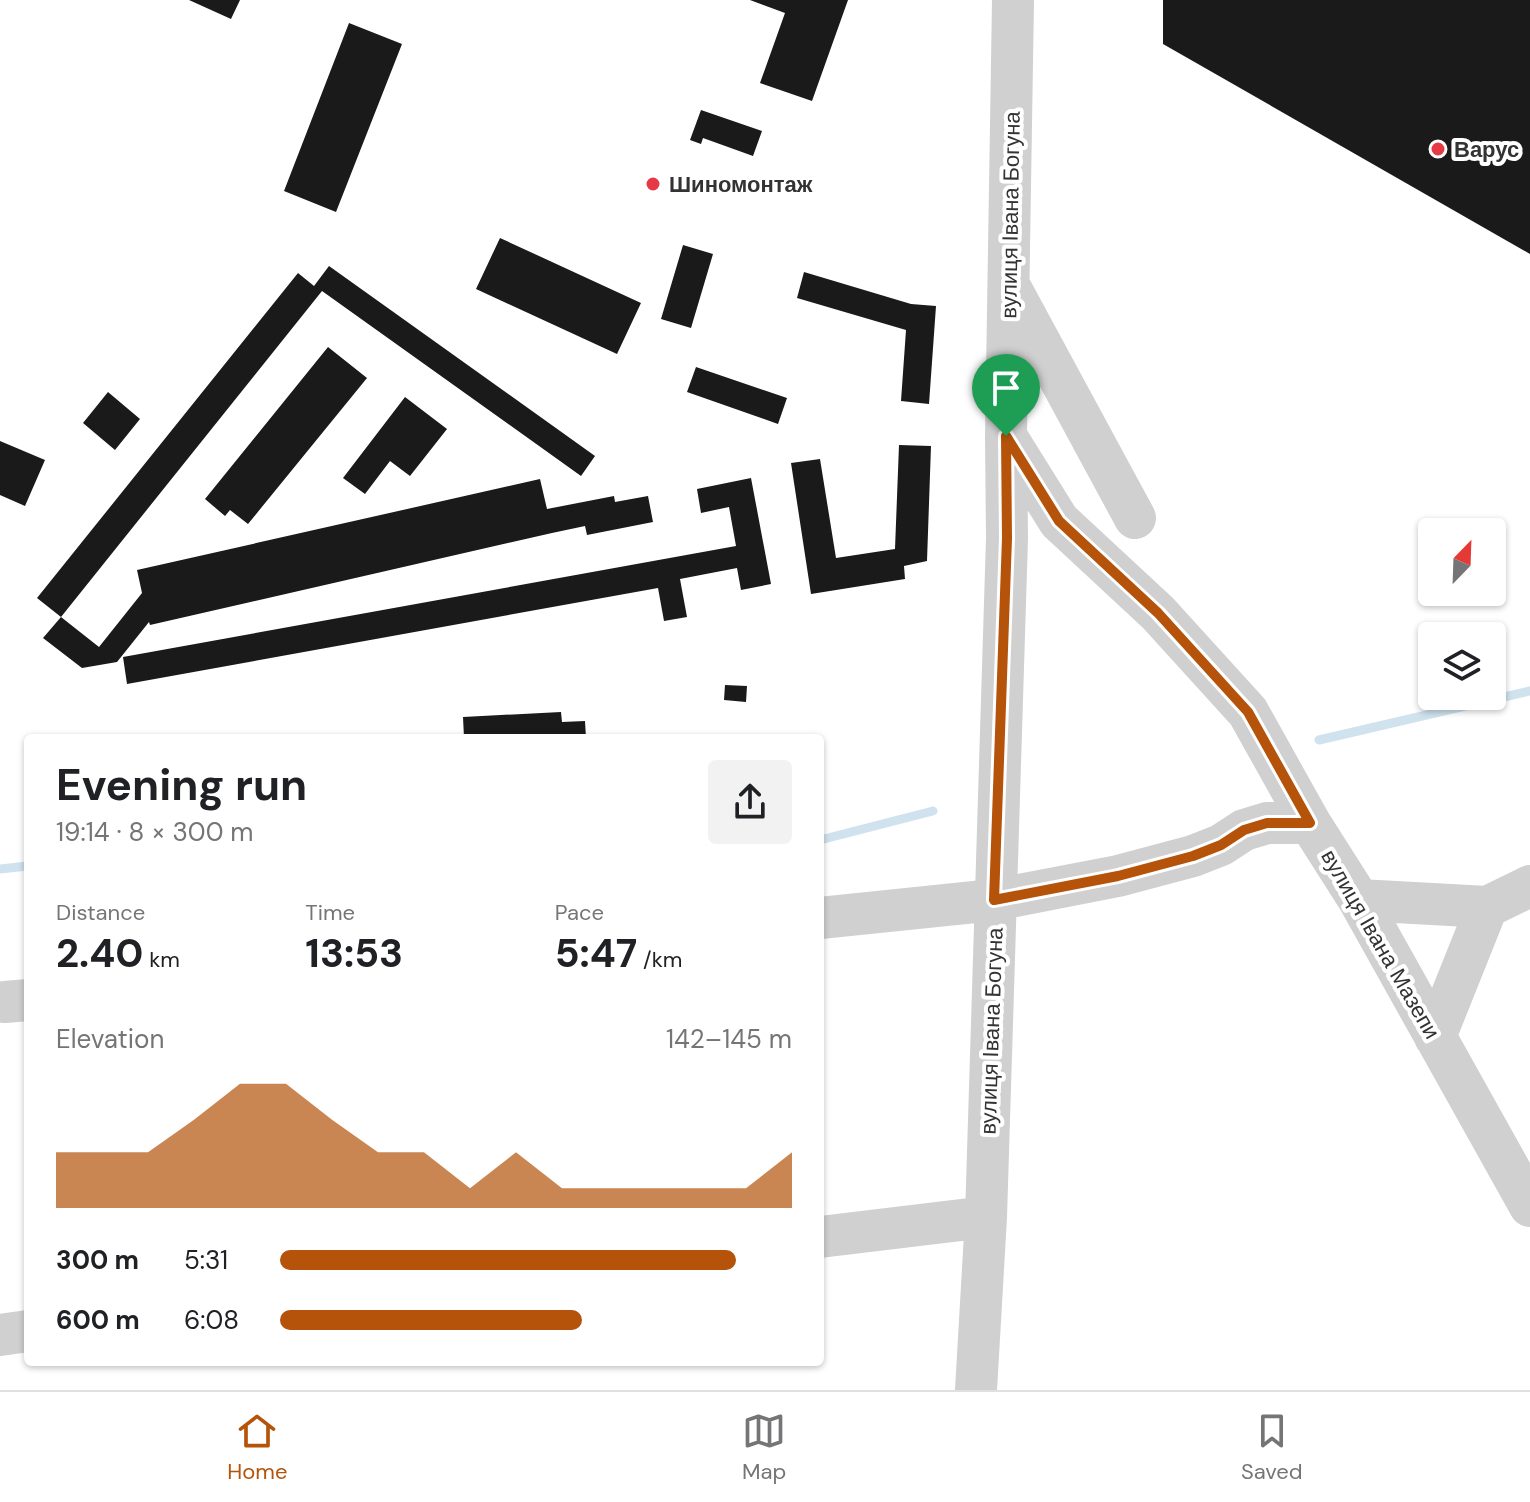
<!DOCTYPE html>
<html lang="en">
<head>
<meta charset="utf-8">
<style>
	body { margin:0; font-family:"DM Sans",sans-serif; background:#f2f2f2; color:#202124; height:100vh; display:flex; flex-direction:column; font-size:30px; white-space:nowrap }
	* { box-sizing:border-box; margin:0 }
	p { font-size:26px; color:#757577 }
	.icon { flex:none; width:44px; height:44px; fill:none; stroke:currentColor; stroke-width:2; stroke-linecap:round; stroke-linejoin:round }
	.map { position:relative; flex:1; overflow:hidden }
	.sheet { position:absolute; left:24px; top:734px; width:800px; height:632px; display:flex; flex-direction:column; background:#fff; border-radius:8px; box-shadow:0 2px 6px #0004 }
	.sheet>* { flex:none }
	.needle { width:52px; rotate:23deg }
	.fabs { position:absolute; left:1418px; top:518px; display:grid; gap:16px }
	.fabs a { display:grid; place-items:center; width:88px; height:88px; border-radius:8px; background:#fff; box-shadow:0 2px 6px #0004; font-size:40px }
	.pin { position:absolute; display:grid; place-items:center; width:68px; height:68px; color:#fff; margin:-82px -34px; border-radius:50% 50% 50% 0; rotate:-45deg; box-shadow:0 0 8px #0007 }
	.pin .icon { rotate:45deg }
	.round { display:grid; place-items:center; flex:none; width:84px; height:84px; border-radius:8px; background:#f2f2f2 }
	.head { display:flex; align-items:center; justify-content:space-between; height:136px; padding:0 32px }
	h1 { font-size:44px; font-weight:700; line-height:60px }
	.metrics { display:grid; grid-template-columns:repeat(3,1fr); gap:12px; height:136px; padding:8px 32px }
	.metrics div { display:grid; align-content:center }
	.metrics b { font-size:40px; font-weight:700 }
	.metrics small { font-size:22px; font-weight:400 }
	.metrics p { font-size:22px }
	.chart { height:224px; padding:16px 32px }
	.chart p { display:flex; justify-content:space-between }
	.chart svg { width:100%; height:144px; margin-top:8px; fill:#b45309; opacity:.7 }
	ul { padding:0 32px; list-style:none; font-size:26px }
	li { display:grid; grid-template-columns:128px 96px 1fr; align-items:center; height:60px }
	li i { height:20px; border-radius:10px; background:#b45309 }
	.tabs { display:flex; justify-content:space-around; align-items:center; height:112px; border-top:2px solid #e0e0e0; background:#fff; font-size:22px; color:#757577 }
	.tabs a { display:grid; justify-items:center; gap:4px }
	.tabs .active { color:#b45309 }
	.map>svg:first-child { display:block }
	.lines { fill:none; stroke-linecap:round; stroke-linejoin:round }
	.stream { stroke:#cfe2ee; stroke-width:9 }
	.building { fill:#1a1a1a }
	.minor { stroke:#d0d0d0; stroke-width:42 }
	.route-casing { stroke:#fff; stroke-width:16 }
	.route { stroke:#b45309; stroke-width:10 }
	.poi-dot { fill:#e63946; stroke:#fff; stroke-width:3 }
	.labels { text-anchor:middle; stroke-width:8; stroke-linejoin:round; paint-order:stroke }
	.poi-label { font-size:22px; font-weight:bold; fill:#333; stroke:#fff; text-anchor:start }
	.street-label { font-size:22px; fill:#333; stroke:#fff }
</style>
</head>
<body>
<div class="map">
<svg width="1530" height="1390" viewBox="0 0 1530 1390">
	<rect width="100%" height="100%" fill="#fff"/>
	<g class="lines">
		<path class="stream" d="M 1319,740 L 1530,691
			M 820,840 L 933,811
			M 0,869 L 28,866"/>
	</g>
	<path class="building" d="M 189,0 L 240,0 L 231,19 Z
		M 750,0 L 848,0 L 812,101 L 760,83 L 785,13 Z
		M 1163,0 L 1530,0 L 1530,254 L 1163,44 Z
		M 349,23 L 402,44 L 336,212 L 284,191 Z
		M 701,110 L 762,131 L 753,156 L 703,138 L 701,144 L 690,140 Z
		M 500,238 L 641,303 L 617,354 L 476,289 Z
		M 683,245 L 713,254 L 691,328 L 661,319 Z
		M 329,266 L 595,456 L 581,476 L 322,291 L 61,617 L 99,647 L 142,593 L 137,570 L 540,479 L 547,509 L 614,496 L 615,502 L 648,496 L 653,522 L 587,535 L 585,526 L 552,533 L 150,625 L 149,622 L 117,662 L 82,668 L 43,638 L 61,617 L 37,598 L 298,273 L 314,286 Z
		M 804,272 L 911,304 L 936,306 L 929,404 L 901,401 L 906,330 L 797,298 Z
		M 328,347 L 367,378 L 248,524 L 230,510 L 225,516 L 205,499 Z
		M 696,367 L 787,398 L 778,424 L 687,392 Z
		M 108,392 L 140,419 L 115,450 L 83,423 Z
		M 405,397 L 447,429 L 410,476 L 390,461 L 365,494 L 343,478 Z
		M 0,441 L 45,460 L 25,506 L 0,495 Z
		M 899,445 L 931,446 L 927,561 L 904,566 L 905,579 L 811,594 L 791,463 L 820,459 L 836,558 L 895,549 Z
		M 751,478 L 771,584 L 741,590 L 737,568 L 680,579 L 687,617 L 664,621 L 658,588 L 127,684 L 123,657 L 736,546 L 729,507 L 701,513 L 697,489 Z
		M 725,685 L 747,686 L 746,702 L 724,700 Z
		M 561,712 L 562,722 L 585,721 L 586,738 L 464,738 L 463,717 Z"/>
	<g class="lines">
		<path class="minor" d="M 1011,289 L 1135,518
			M 1006,436 L 1059,521 L 1158,613 L 1248,712 L 1310,823 L 1359,900 L 1530,1206
			M 1359,900 L 1487,907 L 1530,886
			M 820,918 L 994,900 L 1118,876 L 1193,856 L 1221,845 L 1244,830 L 1267,823 L 1310,823
			M 5,1002 L 28,1000
			M 1435,1037 L 1487,907
			M 820,1237 L 986,1217
			M 0,1335 L 28,1331
			M 976,1390 L 986,1217 L 1007,538 L 1006,436 L 1013,0"/>
	</g>
	<g class="lines">
		<g class="route-casing">
			<path id="route" d="M 1006,436 L 1059,521 L 1158,613 L 1248,712 L 1310,823 L 1267,823 L 1244,830 L 1221,845 L 1193,856 L 1118,876 L 994,900 L 1007,538 Z"/>
		</g>
		<use href="#route" class="route"/>
	</g>
	<g class="poi-dot">
		<circle cx="1438" cy="149" r="8"/>
		<circle cx="653" cy="184" r="8"/>
	</g>
	<g class="labels">
		<g class="poi-label">
			<text x="1454" y="157">Варус</text>
			<text x="669" y="192">Шиномонтаж</text>
		</g>
		<g class="street-label">
			<text transform="translate(1010 215) rotate(-89)" y="8">вулиця Івана Богуна</text>
			<text transform="translate(1381 944) rotate(60)" y="8">вулиця Івана Мазепи</text>
			<text transform="translate(991 1031) rotate(-88)" y="8">вулиця Івана Богуна</text>
		</g>
	</g>
</svg>
<div class="fabs">
<a><svg class="needle" viewBox="-14 -14 28 28"><path d="M0-13l5 13h-10z" fill="#e53935"/><path d="M0 13l5-13h-10z" fill="#757577"/></svg></a>
<a><svg class="icon" aria-label="layers" viewBox="0 0 24 24"><path d="M12 4l9 5-9 5-9-5zM3 14l9 5 9-5"/></svg></a>
</div>
<div class="pin" style="left:1006px;top:436px;background:#1e9e55"><svg class="icon" aria-label="arrive" viewBox="0 0 24 24"><path d="M6 21V4h12l-3 4 3 4H6"/></svg></div>
<section class="sheet">
<div class="head"><div><h1>Evening run</h1><p>19:14 · 8 × 300 m</p></div><a class="round"><svg class="icon" aria-label="share" viewBox="0 0 24 24"><path d="M12 15V3M7 8l5-5 5 5M5 13v7h14v-7"/></svg></a></div>
<div class="metrics">
<div><p>Distance</p><b>2.40<small> km</small></b></div>
<div><p>Time</p><b>13:53</b></div>
<div><p>Pace</p><b>5:47<small> /km</small></b></div>
</div>
<div class="chart"><p><span>Elevation</span>142–145 m</p>
<svg viewBox="0 0 160 44" preserveAspectRatio="none"><path d="M0 44V27L10 27L20 27L30 17L40 6L50 6L60 17L70 27L80 27L90 38L100 27L110 38L120 38L130 38L140 38L150 38L160 27V44z"/></svg>
</div>
<ul>
<li><b>300 m</b>5:31<i style="width:89%"></i></li>
<li><b>600 m</b>6:08<i style="width:59%"></i></li>
</ul>
</section>
</div>
<nav class="tabs">
<a class="active"><svg class="icon" aria-label="home" viewBox="0 0 24 24"><path d="M3 11l9-7 9 7M6 9v11h12V9"/></svg>Home</a>
<a><svg class="icon" aria-label="map" viewBox="0 0 24 24"><path d="M3 6l6-2 6 2 6-2v14l-6 2-6-2-6 2zM9 4v14M15 6v14"/></svg>Map</a>
<a><svg class="icon" aria-label="saved" viewBox="0 0 24 24"><path d="M7 4h10v16l-5-4-5 4z"/></svg>Saved</a>
</nav>
</body>
</html>
